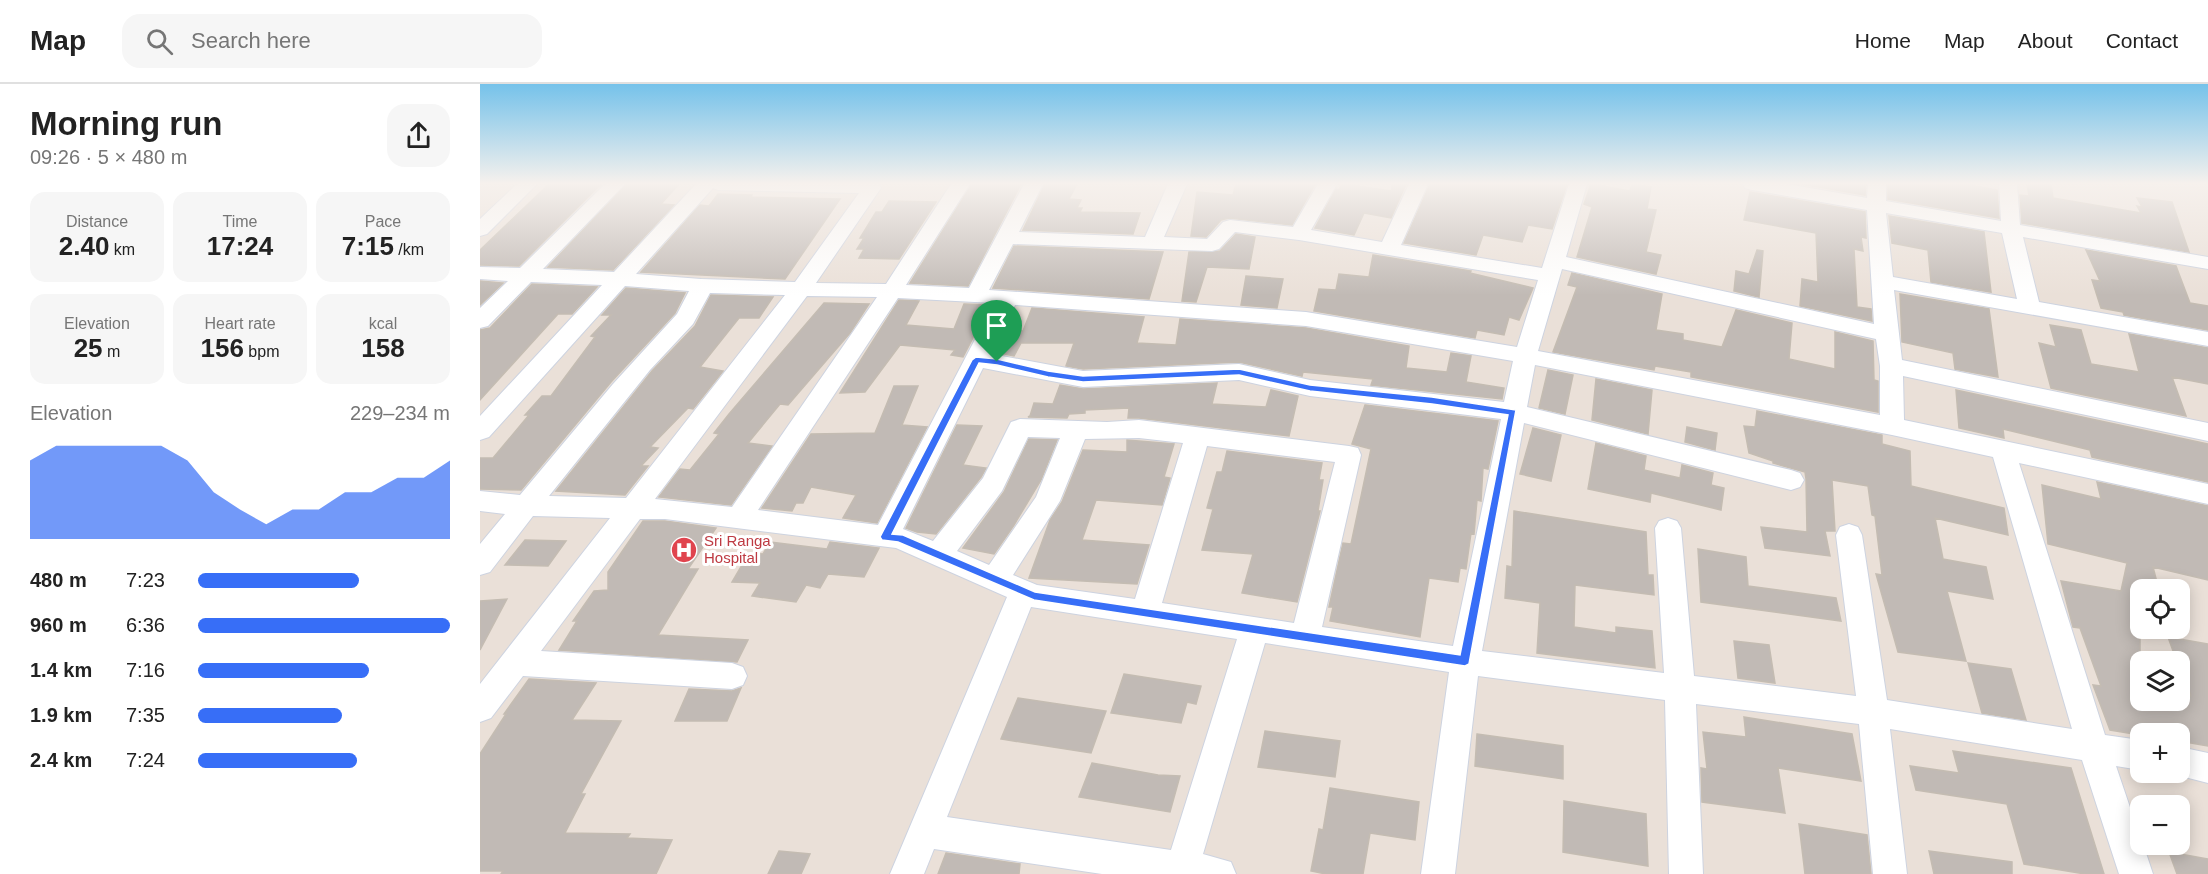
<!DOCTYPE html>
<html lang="en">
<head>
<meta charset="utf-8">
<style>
	body { margin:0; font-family:Arial,sans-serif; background:#f6f6f6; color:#222; height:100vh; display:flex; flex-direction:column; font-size:22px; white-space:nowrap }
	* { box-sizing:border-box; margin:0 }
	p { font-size:20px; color:#767676 }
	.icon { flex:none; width:33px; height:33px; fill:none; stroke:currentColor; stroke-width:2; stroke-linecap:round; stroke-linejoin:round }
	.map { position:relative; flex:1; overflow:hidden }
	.sheet { display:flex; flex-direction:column; background:#fff; width:480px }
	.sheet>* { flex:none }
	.controls { position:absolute; left:1650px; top:495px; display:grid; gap:12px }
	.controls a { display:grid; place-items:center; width:60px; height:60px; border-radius:12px; background:#fff; box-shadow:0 3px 15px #0003; font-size:30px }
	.pin { position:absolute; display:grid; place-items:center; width:51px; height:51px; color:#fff; margin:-62px -26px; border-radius:50% 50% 50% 0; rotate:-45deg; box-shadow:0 0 6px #0007 }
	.pin .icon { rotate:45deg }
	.round { display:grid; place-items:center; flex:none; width:63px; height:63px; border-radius:18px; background:#f6f6f6 }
	.head { display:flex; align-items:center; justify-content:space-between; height:102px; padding:0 30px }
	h1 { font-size:33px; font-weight:700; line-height:45px }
	.figures { display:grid; grid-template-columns:repeat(3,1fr); gap:9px; height:102px; padding:6px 30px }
	.figures div { display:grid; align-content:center; border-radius:15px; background:#f6f6f6; text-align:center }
	.figures b { font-size:26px; font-weight:700 }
	.figures small { font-size:16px; font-weight:400 }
	.figures p { font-size:16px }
	.chart { height:168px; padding:12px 30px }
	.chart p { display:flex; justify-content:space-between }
	.chart svg { width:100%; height:108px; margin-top:6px; fill:#376ef7; opacity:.7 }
	ul { padding:0 30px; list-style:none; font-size:20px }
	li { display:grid; grid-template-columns:96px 72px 1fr; align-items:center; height:45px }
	li i { height:15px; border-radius:8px; background:#376ef7 }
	header { display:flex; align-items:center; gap:36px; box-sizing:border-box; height:84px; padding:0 30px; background:#fff; border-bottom:2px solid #e0e0e0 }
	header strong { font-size:28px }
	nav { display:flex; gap:33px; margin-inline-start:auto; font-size:21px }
	.search { width:420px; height:54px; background:#f6f6f6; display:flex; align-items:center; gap:15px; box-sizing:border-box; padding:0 21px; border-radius:18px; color:#767676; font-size:22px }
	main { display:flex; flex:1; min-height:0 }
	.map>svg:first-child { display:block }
	.building { fill:#c1bab5; stroke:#c4bcb2; stroke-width:1.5 }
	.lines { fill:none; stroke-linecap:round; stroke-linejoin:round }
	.street-casing { stroke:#cdd3e0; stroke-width:2 }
	.street { fill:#fff; fill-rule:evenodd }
	.route { fill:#376ef7; stroke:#fff; stroke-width:1.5; fill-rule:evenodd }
	.labels { text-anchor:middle; stroke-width:6; stroke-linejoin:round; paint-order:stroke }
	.health-label { font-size:15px; fill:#be3a42; stroke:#fff; text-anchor:start }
</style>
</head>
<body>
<header>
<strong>Map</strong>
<div class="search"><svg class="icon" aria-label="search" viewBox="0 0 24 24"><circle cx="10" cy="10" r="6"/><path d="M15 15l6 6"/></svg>Search here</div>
<nav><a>Home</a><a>Map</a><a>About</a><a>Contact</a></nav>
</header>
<main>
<section class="sheet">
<div class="head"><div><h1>Morning run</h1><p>09:26 · 5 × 480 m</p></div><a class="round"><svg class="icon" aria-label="share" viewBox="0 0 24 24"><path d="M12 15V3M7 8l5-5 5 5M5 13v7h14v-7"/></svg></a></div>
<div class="figures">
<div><p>Distance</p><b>2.40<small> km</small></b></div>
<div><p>Time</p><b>17:24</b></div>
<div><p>Pace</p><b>7:15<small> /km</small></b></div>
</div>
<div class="figures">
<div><p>Elevation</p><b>25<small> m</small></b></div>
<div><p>Heart rate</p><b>156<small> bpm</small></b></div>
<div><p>kcal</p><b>158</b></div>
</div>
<div class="chart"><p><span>Elevation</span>229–234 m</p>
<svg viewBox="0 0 160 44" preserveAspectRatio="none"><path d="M0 44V12L10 6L20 6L30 6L40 6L50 6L60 12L70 25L80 32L90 38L100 32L110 32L120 25L130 25L140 19L150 19L160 12V44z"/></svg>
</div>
<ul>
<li><b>480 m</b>7:23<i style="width:64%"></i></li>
<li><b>960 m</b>6:36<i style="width:100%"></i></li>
<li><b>1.4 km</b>7:16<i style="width:68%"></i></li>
<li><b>1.9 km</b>7:35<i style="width:57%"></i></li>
<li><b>2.4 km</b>7:24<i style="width:63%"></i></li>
</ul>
</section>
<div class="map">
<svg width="1728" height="790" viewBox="0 0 1728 790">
	<rect width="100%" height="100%" fill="#eae0d8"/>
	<path class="building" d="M 69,100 L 121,100 L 39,182 L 0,181 L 0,166 Z
		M 147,100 L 199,100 L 181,120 L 194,121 L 133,186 L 68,183 Z
		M 492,100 L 541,100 L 488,202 L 430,199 Z
		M 565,100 L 597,100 L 589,115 L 601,116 L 597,124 L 602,124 L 600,128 L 660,129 L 653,150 L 543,146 Z
		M 756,100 L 824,100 L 834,102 L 812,141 L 749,134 L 741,136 L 726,153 L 711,152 L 717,108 L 753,111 Z
		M 862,100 L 912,107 L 912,100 L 926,100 L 911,134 L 884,129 L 874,151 L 835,144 L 856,105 L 859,106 Z
		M 950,100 L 1087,100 L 1072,145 L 1048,141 L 1042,158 L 1003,151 L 996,171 L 924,159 Z
		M 1111,100 L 1150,107 L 1152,100 L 1171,103 L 1167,125 L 1176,126 L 1166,168 L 1181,171 L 1176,190 L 1097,173 L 1112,123 L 1104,120 Z
		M 1322,100 L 1386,100 L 1385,111 Z
		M 1408,100 L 1483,100 L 1517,106 L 1519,134 L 1408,115 Z
		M 1547,100 L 1571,100 L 1573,114 L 1661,129 L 1657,122 L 1662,123 L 1657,114 L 1692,118 L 1709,168 L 1542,139 L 1540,111 L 1549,112 Z
		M 1270,108 L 1385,128 L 1386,154 L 1381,153 L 1383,167 L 1374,165 L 1377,223 L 1391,225 L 1392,237 L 1320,222 L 1322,195 L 1338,198 L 1336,149 L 1264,136 Z
		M 238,110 L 272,111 L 271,113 L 360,115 L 305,195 L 161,188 L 220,121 L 229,122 Z
		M 409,117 L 456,118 L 419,175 L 379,174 L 384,165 L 377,165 L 384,154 L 380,154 L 396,128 L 402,128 Z
		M 1409,132 L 1504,148 L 1511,208 L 1451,198 L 1448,166 L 1412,159 Z
		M 756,150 L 775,153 L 769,185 L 727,183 L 716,218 L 702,217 L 709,168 L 740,167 Z
		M 534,162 L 683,168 L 669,215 L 513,204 Z
		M 1277,166 L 1283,167 L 1279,213 L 1254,207 L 1256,187 L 1269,190 Z
		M 1606,166 L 1696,182 L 1710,219 L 1728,222 L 1728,246 L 1644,231 L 1643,228 L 1621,224 L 1612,196 L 1620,197 Z
		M 893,171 L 991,187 L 990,189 L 1053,204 L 1039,236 L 1029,233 L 1024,251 L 997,246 L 995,254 L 834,227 L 839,205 L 856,206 L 859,190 L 889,193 Z
		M 1092,189 L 1182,210 L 1176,246 L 1203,250 L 1203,256 L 1242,263 L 1256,226 L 1312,239 L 1309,275 L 1355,285 L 1355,248 L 1393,257 L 1394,296 L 1398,297 L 1398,328 L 1211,293 L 1211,288 L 1175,282 L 1174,286 L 1073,268 L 1097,203 L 1088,201 Z
		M 766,192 L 803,195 L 797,224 L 761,221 Z
		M 0,197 L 23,199 L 0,221 Z
		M 52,200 L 117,203 L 92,230 L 78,230 L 0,316 L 0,246 L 10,244 Z
		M 146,204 L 205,209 L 195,229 L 131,298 L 41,406 L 0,405 L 0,374 L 13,374 L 49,331 L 45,331 L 62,312 L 71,312 L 115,253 L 111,252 L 131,231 L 122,231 Z
		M 1420,210 L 1509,225 L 1518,293 L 1475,285 L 1473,269 L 1422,258 Z
		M 231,211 L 293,213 L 279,234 L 259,234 L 220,283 L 243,287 L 213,325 L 208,324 L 170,363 L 178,364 L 161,382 L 168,382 L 145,411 L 76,407 L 172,287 L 215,242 Z
		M 419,216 L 439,217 L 426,241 L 474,245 L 484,220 L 510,221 L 483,273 L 471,271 L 475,266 L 420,261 L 385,308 L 360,309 Z
		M 344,219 L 389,220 L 370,249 L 308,321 L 300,320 L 268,359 L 292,362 L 251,421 L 179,413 L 200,385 L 210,386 L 239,350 L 234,349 L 249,330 Z
		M 552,224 L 664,233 L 657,259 L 696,261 L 700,235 L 826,244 L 929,262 L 926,284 L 967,288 L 971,269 L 991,272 L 986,298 L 1024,304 L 1022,315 L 891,301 L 893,295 L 823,288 L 822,292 L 759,278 L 603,285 L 586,282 L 594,259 L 541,259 L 534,272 L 514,268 L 525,247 L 543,247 Z
		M 1570,241 L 1601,246 L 1611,280 L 1659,288 L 1649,250 L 1728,264 L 1728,300 L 1692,293 L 1706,332 L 1571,304 L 1559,259 L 1576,263 Z
		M 1068,286 L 1093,291 L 1085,330 L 1059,324 Z
		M 1116,295 L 1172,306 L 1168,350 L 1112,336 Z
		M 737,299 L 732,320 L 786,323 L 791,306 L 818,312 L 809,352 L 659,334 L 648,334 L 649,324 L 605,326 L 605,329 L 589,330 L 587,334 L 548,333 L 550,332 L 554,319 L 573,320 L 580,301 L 603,305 Z
		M 414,302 L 438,302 L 422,341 L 447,343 L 397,439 L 363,434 L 376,411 L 331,403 L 323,419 L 316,419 L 312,427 L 282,424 L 331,350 L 395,349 Z
		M 1476,306 L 1728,360 L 1728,398 L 1612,373 L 1610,366 L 1523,345 L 1524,354 L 1479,344 Z
		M 885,321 L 1018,337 L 1008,385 L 1003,384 L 1001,417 L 997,416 L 994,450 L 991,449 L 986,485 L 980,484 L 978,498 L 949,494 L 940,553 L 850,537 L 853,523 L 849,523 L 863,459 L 871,460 L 891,365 L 872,360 Z
		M 1277,327 L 1402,351 L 1402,360 L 1430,367 L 1431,402 L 1524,424 L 1528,451 L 1455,434 L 1463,475 L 1506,483 L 1513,515 L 1467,507 L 1486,577 L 1418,568 L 1396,490 L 1402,491 L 1395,432 L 1392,431 L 1388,402 L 1352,396 L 1355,447 L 1345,447 L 1350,472 L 1285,464 L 1281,443 L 1327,448 L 1326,395 L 1325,388 L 1293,379 L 1293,377 L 1269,369 L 1264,342 L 1275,343 Z
		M 477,341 L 502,342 L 483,381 L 506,384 L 501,393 L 456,450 L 437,448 L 426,444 Z
		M 1207,343 L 1237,349 L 1235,366 L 1205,358 Z
		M 1053,344 L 1081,351 L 1071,397 L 1040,390 Z
		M 549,355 L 577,356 L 561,396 L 534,441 L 514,470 L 483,464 L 524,408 Z
		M 647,356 L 694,360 L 684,393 L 690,394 L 682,421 L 616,416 L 602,456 L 669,461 L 657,500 L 549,494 L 570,436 L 582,418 L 603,366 L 647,368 Z
		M 1116,359 L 1166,372 L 1164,386 L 1200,394 L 1202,381 L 1233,389 L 1231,401 L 1244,404 L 1241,426 L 1171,409 L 1170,418 L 1108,405 Z
		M 747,367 L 842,379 L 839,396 L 843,396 L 838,427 L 840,427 L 817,518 L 762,509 L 773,470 L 722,466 L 733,425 L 727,424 L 737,388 L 742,388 Z
		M 1617,398 L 1728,422 L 1728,496 L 1673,483 L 1679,506 L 1663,506 L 1660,498 L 1660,616 L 1704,616 L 1702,611 L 1711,612 L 1700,578 L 1697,578 L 1688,553 L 1728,560 L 1728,662 L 1700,657 L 1700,650 L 1660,651 L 1630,646 L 1613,601 L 1621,602 L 1600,544 L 1593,543 L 1581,497 L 1641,507 L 1647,479 L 1568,460 L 1562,401 L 1621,415 Z
		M 1034,427 L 1166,448 L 1168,491 L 1173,491 L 1174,511 L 1095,501 L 1094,543 L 1136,549 L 1136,543 L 1172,547 L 1175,584 L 1057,569 L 1060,519 L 1025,514 L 1027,482 L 1032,483 Z
		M 163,437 L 185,437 L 236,444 L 208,485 L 218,485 L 178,551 L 268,556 L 257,578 L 79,566 L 97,537 L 93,537 L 114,507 L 128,506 L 128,488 Z
		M 45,456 L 86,457 L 68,482 L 25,481 Z
		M 290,458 L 347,465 L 350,458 L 399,464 L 384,493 L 348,490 L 340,504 L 326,501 L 316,518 L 272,512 L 280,499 L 252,498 L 269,469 L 283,470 Z
		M 1218,465 L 1266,473 L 1268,502 L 1356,514 L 1361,537 L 1221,518 Z
		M 27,515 L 0,566 L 0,517 Z
		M 1254,557 L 1289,561 L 1295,599 L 1258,594 Z
		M 1488,579 L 1531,585 L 1546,636 L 1502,629 Z
		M 644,590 L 721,602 L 716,620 L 707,618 L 701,639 L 631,629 Z
		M 49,595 L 116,599 L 92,636 L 141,637 L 101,710 L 105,710 L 85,749 L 150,750 L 147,754 L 192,756 L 176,790 L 21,790 L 23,787 L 0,787 L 0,670 L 26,630 L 24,630 Z
		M 261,604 L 247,637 L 195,637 L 209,605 L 252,607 Z
		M 538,614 L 626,627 L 611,669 L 521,655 Z
		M 1264,633 L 1372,650 L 1381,697 L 1298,684 L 1305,729 L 1222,718 L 1221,684 L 1227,685 L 1223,648 L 1266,653 Z
		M 785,647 L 860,657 L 855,693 L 778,683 Z
		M 997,650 L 1083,662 L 1083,695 L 995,682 Z
		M 1473,667 L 1591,684 L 1624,790 L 1605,790 L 1544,780 L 1527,720 L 1436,706 L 1430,682 L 1479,689 Z
		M 612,679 L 678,691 L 700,692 L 690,728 L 599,713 Z
		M 850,704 L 939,718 L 935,756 L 890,749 L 883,790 L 846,790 L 831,787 L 839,745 L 843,746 Z
		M 1084,717 L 1166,730 L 1168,782 L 1083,768 Z
		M 1319,740 L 1387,751 L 1391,790 L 1325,790 Z
		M 299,767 L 330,770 L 321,790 L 288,790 Z
		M 1449,767 L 1532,778 L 1532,790 L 1454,790 Z
		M 1689,768 L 1728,775 L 1728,790 L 1697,790 Z
		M 466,769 L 540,780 L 539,790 L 458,790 Z"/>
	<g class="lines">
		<g class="street-casing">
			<path id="street" d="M 37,100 L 57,100 L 7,150 L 0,152 L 0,135 Z
				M 125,100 L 145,100 L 63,185 L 134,188 L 216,100 L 399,100 L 401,104 L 336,199 L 406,200 L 471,100 L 490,100 L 426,201 L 489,204 L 544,100 L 563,100 L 539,148 L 665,153 L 688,100 L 707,100 L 684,153 L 727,155 L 743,138 L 750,136 L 813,143 L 838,100 L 857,100 L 831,146 L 902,158 L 929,100 L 948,100 L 921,161 L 1062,184 L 1089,100 L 1107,100 L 1086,173 L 1394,240 L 1387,126 L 1272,106 L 1265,104 L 1263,100 L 1307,100 L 1387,114 L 1388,100 L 1406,100 L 1406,117 L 1521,137 L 1519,100 L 1537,100 L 1540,141 L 1728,173 L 1728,185 L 1543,153 L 1559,218 L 1728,248 L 1728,262 L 1414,206 L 1422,276 L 1728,339 L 1728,357 L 1423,292 L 1424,336 L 1728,400 L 1728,420 L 1539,379 L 1625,651 L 1660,656 L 1660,686 L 1636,682 L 1660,753 L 1660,760 L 1663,760 L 1673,790 L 1639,790 L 1602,676 L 1410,645 L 1427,790 L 1393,790 L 1379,640 L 1216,620 L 1223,790 L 1189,790 L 1185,616 L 998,592 L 975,790 L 941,790 L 969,588 L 785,559 L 723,770 L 751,778 L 756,790 L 622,790 L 454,765 L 444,790 L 410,790 L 527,513 L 416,464 L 185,435 L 160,435 L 61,567 L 252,579 L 263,583 L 267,592 L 263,601 L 252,605 L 43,592 L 11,634 L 0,638 L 0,600 L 130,434 L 53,432 L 10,488 L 0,491 L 0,460 L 25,430 L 0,427 L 0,407 L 40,411 L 133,300 L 197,230 L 209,207 L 145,202 L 9,353 L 0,356 L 0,332 L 122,201 L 51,198 L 8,242 L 0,244 L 0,224 L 28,197 L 0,195 L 0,183 L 40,184 ZM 233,104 L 238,106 L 379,109 L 315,198 L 221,195 L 156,190 ZM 1406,129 L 1522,149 L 1537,215 L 1413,193 ZM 755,148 L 819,156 L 1058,196 L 1037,263 L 826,228 L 509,206 L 533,160 L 732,167 L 739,165 ZM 1082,185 L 1396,255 L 1400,282 L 1400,331 L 1058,267 ZM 230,209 L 305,211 L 146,414 L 69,412 L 170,286 L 213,240 ZM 327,212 L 397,213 L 252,423 L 175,415 ZM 418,214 L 514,219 L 398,441 L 278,426 ZM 535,221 L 826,242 L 1033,277 L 1024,318 L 830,296 L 759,280 L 603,287 L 511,270 ZM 1055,281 L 1412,351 L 1513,373 L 1592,645 L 1407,616 L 1382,451 L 1378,443 L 1369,440 L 1360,443 L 1356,451 L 1376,612 L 1214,592 L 1201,444 L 1197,437 L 1188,434 L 1179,437 L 1175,444 L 1184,589 L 1002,567 L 1044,339 L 1311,406 L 1320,403 L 1324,396 L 1320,389 L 1311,386 L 1047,323 ZM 503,284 L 603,303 L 759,296 L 830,312 L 1021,335 L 973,562 L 842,543 L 881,371 L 878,364 L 869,362 L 659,336 L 627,338 L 540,335 L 531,338 L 503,394 L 453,457 L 423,445 ZM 548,353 L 580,354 L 556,413 L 509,481 L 477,467 L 522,407 ZM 659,354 L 703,359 L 655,515 L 557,501 L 533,491 L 580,417 L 605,355 ZM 727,362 L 855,378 L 814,539 L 682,519 ZM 551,523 L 757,555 L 691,766 L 467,733 Z
				M 1700,663 L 1728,669 L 1728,699 L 1689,689 L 1700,688 Z"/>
		</g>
		<use href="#street" class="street"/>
	</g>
	<linearGradient id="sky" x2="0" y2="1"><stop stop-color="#75c2ea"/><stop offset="0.47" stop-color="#f6f1ed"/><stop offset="1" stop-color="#f6f1ed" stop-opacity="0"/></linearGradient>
	<rect width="1728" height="211" fill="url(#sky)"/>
	<path class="route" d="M 496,273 L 517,275 L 568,287 L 603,292 L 759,285 L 830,301 L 952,313 L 1036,326 L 989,580 L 985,582 L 554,516 L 418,458 L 402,456 L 400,453 L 492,276 ZM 499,279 L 517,281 L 568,293 L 603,298 L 759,291 L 830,307 L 952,320 L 1028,331 L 980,571 L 555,508 L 423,451 L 412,450 Z"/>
	<defs>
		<g id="hospital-disc" transform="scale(1.35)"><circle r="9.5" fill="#e0444e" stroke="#fff"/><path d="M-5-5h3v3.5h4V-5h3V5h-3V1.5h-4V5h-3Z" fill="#fff"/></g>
	</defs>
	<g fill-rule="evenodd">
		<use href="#hospital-disc" x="204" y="466"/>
	</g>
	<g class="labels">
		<g class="health-label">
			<text x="224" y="462">Sri Ranga<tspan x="224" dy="17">Hospital</tspan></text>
		</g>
	</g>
</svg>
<div class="controls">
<a><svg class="icon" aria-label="locate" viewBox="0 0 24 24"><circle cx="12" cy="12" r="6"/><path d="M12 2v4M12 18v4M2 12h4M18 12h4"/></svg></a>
<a><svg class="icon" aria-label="layers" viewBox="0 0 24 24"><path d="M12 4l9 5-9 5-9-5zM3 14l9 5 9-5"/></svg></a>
<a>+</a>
<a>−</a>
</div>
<div class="pin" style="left:517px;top:278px;background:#1e9e55"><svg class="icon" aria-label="arrive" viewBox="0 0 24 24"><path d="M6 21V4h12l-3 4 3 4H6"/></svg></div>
</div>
</main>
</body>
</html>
